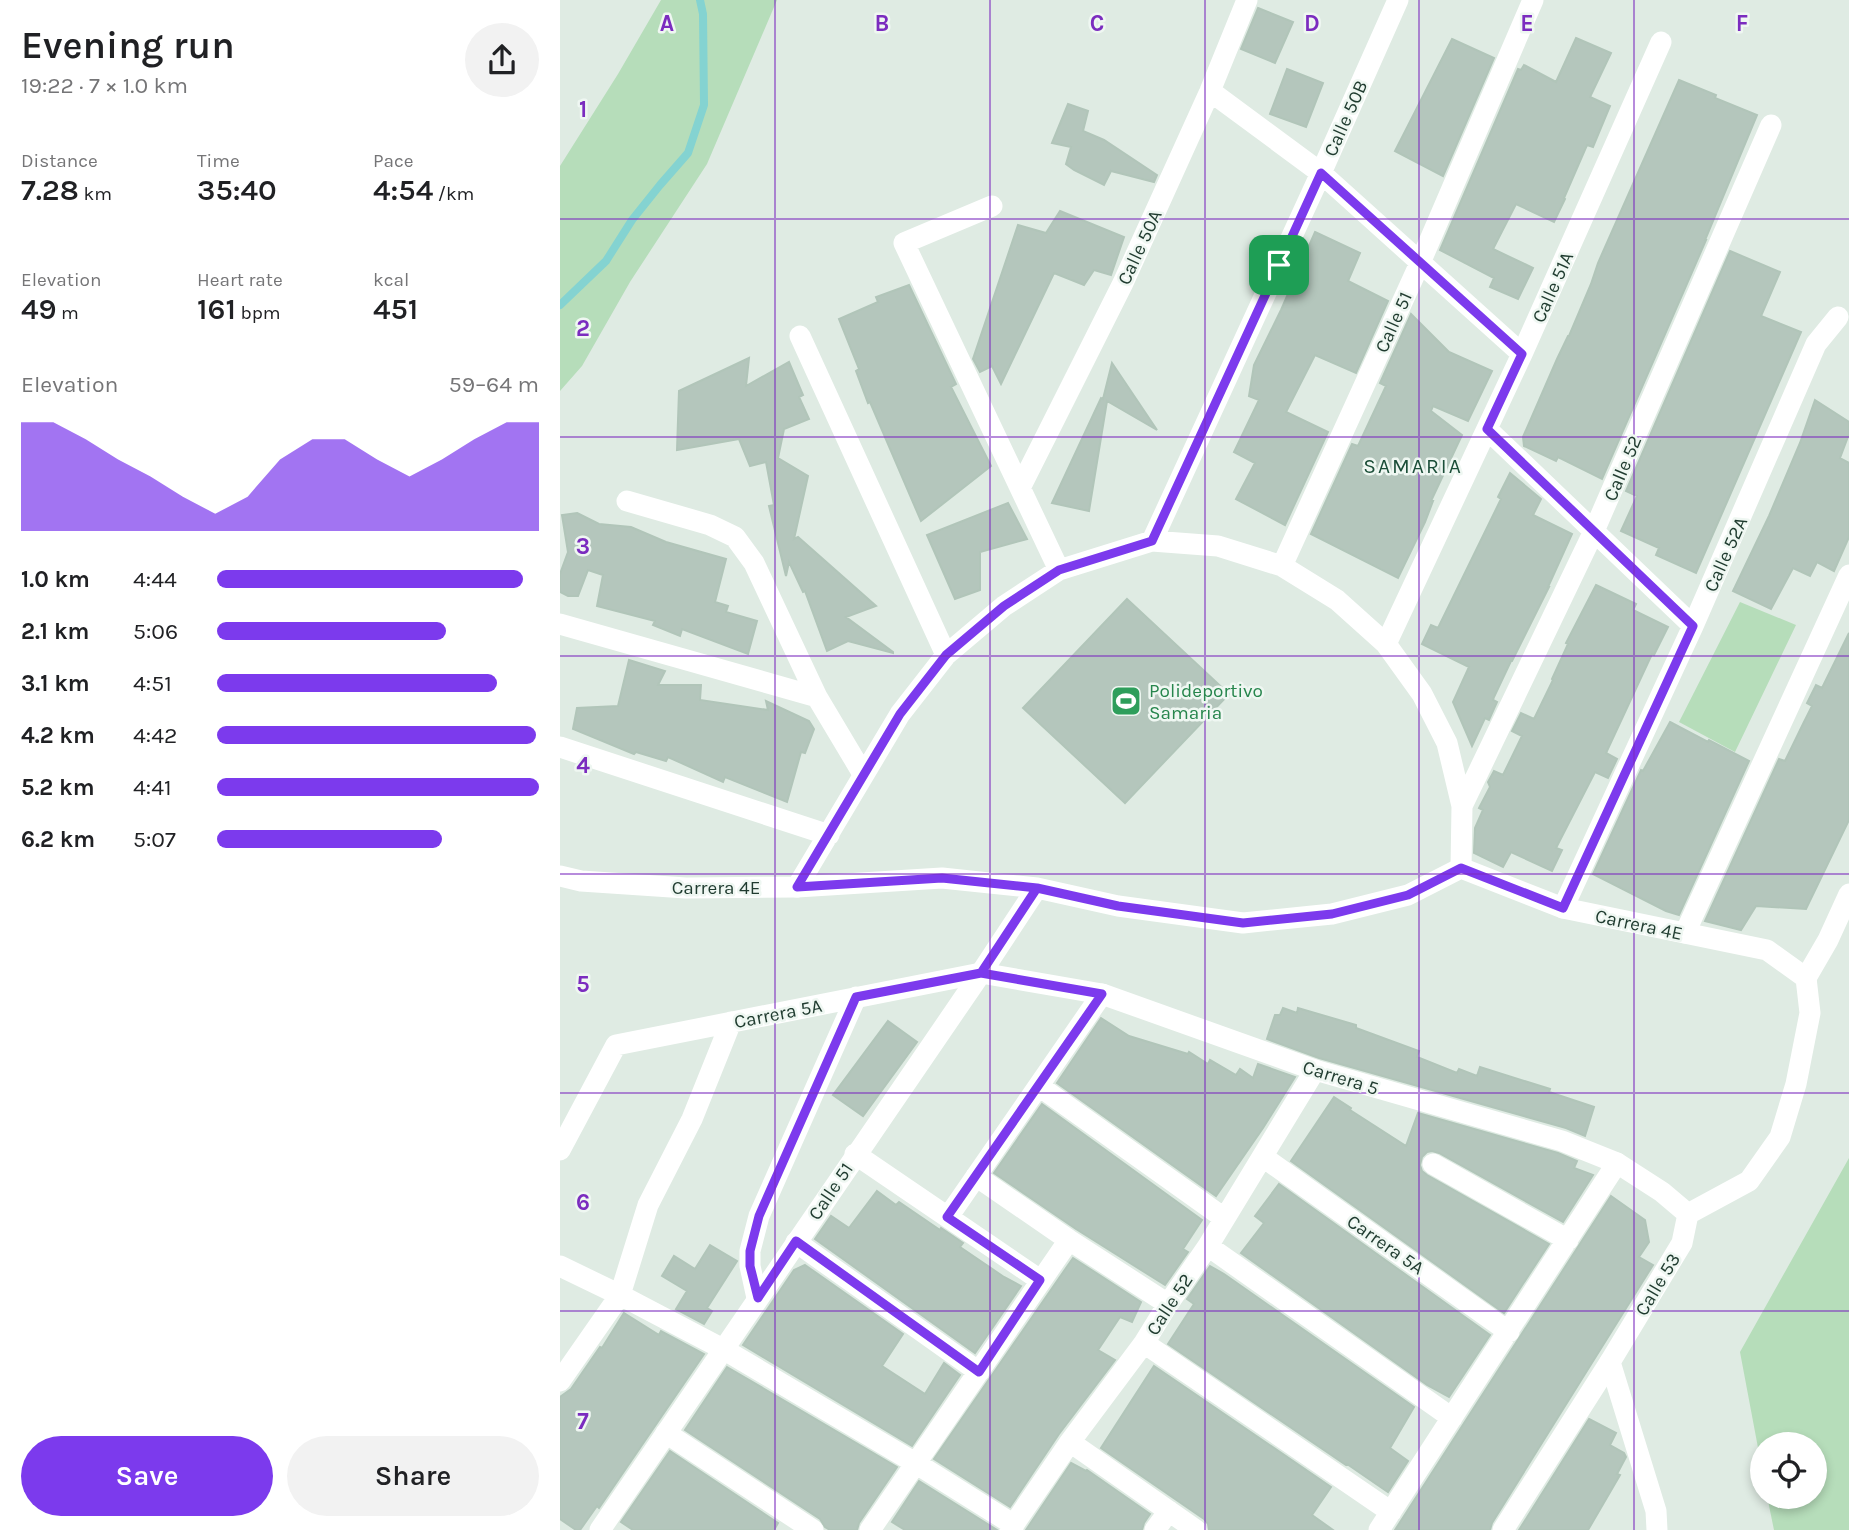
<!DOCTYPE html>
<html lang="en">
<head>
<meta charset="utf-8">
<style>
	body { margin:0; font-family:Karla,sans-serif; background:#f2f2f2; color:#202124; height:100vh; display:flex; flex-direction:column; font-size:26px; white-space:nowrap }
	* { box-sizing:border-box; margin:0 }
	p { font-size:23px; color:#757577 }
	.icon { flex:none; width:38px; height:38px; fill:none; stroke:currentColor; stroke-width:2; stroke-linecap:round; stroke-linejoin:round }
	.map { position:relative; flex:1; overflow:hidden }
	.panel { display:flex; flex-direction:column; background:#fff; width:560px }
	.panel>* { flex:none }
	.fabs { position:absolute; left:1190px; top:1432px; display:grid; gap:14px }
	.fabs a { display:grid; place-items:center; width:77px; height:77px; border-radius:50%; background:#fff; box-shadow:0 4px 10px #0003; font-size:35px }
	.pin { position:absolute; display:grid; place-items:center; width:60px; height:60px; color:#fff; margin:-30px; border-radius:14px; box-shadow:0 4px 10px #0006 }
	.round { display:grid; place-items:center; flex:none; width:74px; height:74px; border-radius:37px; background:#f2f2f2 }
	.overview { display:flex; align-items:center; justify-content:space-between; height:119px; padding:0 21px }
	h1 { font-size:38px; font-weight:600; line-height:52px }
	.stats { display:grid; grid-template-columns:repeat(3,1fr); gap:10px; height:119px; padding:7px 21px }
	.stats div { display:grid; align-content:center }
	.stats b { font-size:30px; font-weight:600 }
	.stats small { font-size:19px; font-weight:400 }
	.stats p { font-size:19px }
	.chart { height:196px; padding:14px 21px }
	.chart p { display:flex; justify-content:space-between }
	.chart svg { width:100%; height:126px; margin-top:7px; fill:#7c3aed; opacity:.7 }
	.primary-button { display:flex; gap:14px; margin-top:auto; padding:14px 21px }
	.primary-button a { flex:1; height:80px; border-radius:42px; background:#7c3aed; color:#fff; font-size:28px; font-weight:600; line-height:80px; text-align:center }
	.primary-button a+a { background:#f2f2f2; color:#202124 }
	ul { padding:0 21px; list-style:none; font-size:23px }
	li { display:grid; grid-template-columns:112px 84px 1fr; align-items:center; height:52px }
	li i { height:18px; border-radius:9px; background:#7c3aed }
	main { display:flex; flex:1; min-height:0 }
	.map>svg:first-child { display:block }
	.green { fill:#b6ddba }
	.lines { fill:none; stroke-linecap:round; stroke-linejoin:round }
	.stream { stroke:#84d3d1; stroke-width:8 }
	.building { fill:#b4c6bc; stroke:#b1c5b9; stroke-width:2 }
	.minor { stroke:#fff; stroke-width:21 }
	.tertiary { stroke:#fff; stroke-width:21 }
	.route-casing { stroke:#fff; stroke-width:14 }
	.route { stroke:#7c3aed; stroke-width:9 }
	.grid { fill:none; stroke:#7b2cbf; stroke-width:2; stroke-opacity:0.55 }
	.labels { text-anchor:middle; stroke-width:5; stroke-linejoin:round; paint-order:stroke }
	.street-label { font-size:19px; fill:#1f3b2f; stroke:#eff7f2 }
	.leisure-label { font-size:19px; fill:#27864d; stroke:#eff7f2; text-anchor:start }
	.neighbourhood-label { font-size:21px; letter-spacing:2px; fill:#1b4e38; stroke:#eff7f2 }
	.grid-label { font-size:23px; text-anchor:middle; font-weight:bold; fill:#7b2cbf; stroke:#eff7f2; stroke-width:5; stroke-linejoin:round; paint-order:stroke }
</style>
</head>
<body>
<main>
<section class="panel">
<div class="overview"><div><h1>Evening run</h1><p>19:22 · 7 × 1.0 km</p></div><a class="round"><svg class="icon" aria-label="share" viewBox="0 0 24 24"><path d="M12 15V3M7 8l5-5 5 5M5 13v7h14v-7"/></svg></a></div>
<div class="stats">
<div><p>Distance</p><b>7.28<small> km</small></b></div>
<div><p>Time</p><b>35:40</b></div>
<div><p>Pace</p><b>4:54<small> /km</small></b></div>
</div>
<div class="stats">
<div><p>Elevation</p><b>49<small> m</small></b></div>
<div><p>Heart rate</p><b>161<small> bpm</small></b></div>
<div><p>kcal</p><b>451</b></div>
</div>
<div class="chart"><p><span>Elevation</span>59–64 m</p>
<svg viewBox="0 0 160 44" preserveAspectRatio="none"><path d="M0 44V6L10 6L20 12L30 19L40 25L50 32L60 38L70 32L80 19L90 12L100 12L110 19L120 25L130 19L140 12L150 6L160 6V44z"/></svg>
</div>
<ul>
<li><b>1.0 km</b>4:44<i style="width:95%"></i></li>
<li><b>2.1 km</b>5:06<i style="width:71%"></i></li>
<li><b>3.1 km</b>4:51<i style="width:87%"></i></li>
<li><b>4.2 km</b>4:42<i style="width:99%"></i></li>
<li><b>5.2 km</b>4:41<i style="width:100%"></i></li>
<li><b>6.2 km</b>5:07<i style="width:70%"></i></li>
</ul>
<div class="primary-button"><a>Save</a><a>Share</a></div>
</section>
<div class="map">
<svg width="1289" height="1530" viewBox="0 0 1289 1530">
	<rect width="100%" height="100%" fill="#dfebe3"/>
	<path class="green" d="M 101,0 L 217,0 L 147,164 L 70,282 L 22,366 L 0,391 L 0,166 L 58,74 Z
		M 1180,602 L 1236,625 L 1175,752 L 1119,722 Z
		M 1289,1158 L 1289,1530 L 1214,1530 L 1207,1496 L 1255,1496 L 1255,1444 L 1202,1444 L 1202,1469 L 1180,1352 Z"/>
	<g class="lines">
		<path class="stream" d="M 0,305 L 46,261 L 72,220 L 100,185 L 128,153 L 144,105 L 143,14 L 140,0"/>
	</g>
	<path class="building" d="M 698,8 L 733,22 L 715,63 L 681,49 Z
		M 1016,38 L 1051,53 L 1030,97 L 1050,106 L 1033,147 L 1027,145 L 1004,198 L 1005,199 L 994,222 L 956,204 L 933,249 L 973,268 L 958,299 L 930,287 L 934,278 L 880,250 L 958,69 L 961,70 L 964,65 L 996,82 Z
		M 892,39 L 934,58 L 883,176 L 835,151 Z
		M 727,69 L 763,83 L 746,127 L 710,114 Z
		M 1119,80 L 1156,95 L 1155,98 L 1197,115 L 1145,240 L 1146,240 L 1042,479 L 998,457 L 996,461 L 964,446 L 963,437 L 997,359 L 1008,336 L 1009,336 L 1031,284 L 1038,263 Z
		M 508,104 L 528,111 L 523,131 L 544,140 L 597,175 L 594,182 L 551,171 L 544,185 L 514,170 L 506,164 L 511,147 L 492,143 Z
		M 500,211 L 564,237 L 551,275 L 534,270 L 524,285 L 494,273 L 441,384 L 432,366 L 420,372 L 413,359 L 458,225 L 486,233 Z
		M 755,232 L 800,253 L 788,281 L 828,301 L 796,373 L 755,355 L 726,412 L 768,432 L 725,525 L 676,499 L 695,463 L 674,452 L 699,400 L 689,396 L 694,365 L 721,310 Z
		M 1170,251 L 1220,272 L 1201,316 L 1241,332 L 1136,573 L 1096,555 L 1099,548 L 1061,531 L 1077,496 L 1066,491 Z
		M 349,285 L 396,384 L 391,387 L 431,466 L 361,521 L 310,402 L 308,403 L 296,371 L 299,369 L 279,319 L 318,302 L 316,297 Z
		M 851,314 L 889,352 L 932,371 L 908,421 L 873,406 L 871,411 L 902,435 L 871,501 L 873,501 L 865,522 L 838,578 L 751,534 L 792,444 L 798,446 L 826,386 L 820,383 Z
		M 189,358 L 186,386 L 229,362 L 243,395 L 239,397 L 249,419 L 224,429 L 218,458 L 248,476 L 234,539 L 238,537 L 316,606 L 286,617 L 333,652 L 333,653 L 288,641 L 267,651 L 245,591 L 243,592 L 229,562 L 226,576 L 209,506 L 214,505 L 206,462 L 190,466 L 179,439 L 117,450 L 119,391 Z
		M 552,363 L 597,430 L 547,401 L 529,511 L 492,503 L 541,398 L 543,399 Z
		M 1255,400 L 1289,422 L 1289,434 L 1280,458 L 1289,463 L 1289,537 L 1274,571 L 1257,562 L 1250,576 L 1233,568 L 1211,609 L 1173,591 L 1209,516 L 1240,443 Z
		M 950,473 L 981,499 L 973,515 L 1012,534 L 988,587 L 989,587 L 952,661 L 951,661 L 934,697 L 933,700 L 937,702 L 929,720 L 925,718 L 912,746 L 893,702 L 909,667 L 862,644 L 871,625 L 878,628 L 941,499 L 938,497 Z
		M 448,503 L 467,539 L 420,552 L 420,590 L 395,599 L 367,535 Z
		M 17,513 L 39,524 L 71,527 L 106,542 L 166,559 L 155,602 L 168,606 L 166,612 L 197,621 L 188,654 L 122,629 L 120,636 L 93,625 L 95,621 L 37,606 L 43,575 L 28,570 L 18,596 L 8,596 L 0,592 L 0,574 L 8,552 L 2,515 Z
		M 1036,585 L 1076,604 L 1073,610 L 1108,627 L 1094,655 L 1092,654 L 1046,753 L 1057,759 L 1048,778 L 1035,772 L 996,848 L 1002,850 L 992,871 L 951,852 L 943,867 L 914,853 L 915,828 L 923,810 L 919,808 L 930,787 L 928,782 L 934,771 L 943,775 L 962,736 L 952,731 L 961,713 L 974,719 L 993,680 L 992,679 L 1008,644 L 1006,643 Z
		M 567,599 L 669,694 L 565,803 L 463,708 Z
		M 1289,633 L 1289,820 L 1246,909 L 1196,906 L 1181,930 L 1145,921 L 1219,759 L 1225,761 L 1243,724 L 1252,706 L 1247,703 L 1256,685 L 1262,688 Z
		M 69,660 L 105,671 L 98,685 L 141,685 L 140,700 L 208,710 L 206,701 L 249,721 L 254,729 L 245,753 L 241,752 L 227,802 L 165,777 L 163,782 L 108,757 L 106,761 L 76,752 L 74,754 L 13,729 L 17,708 L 58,706 Z
		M 1110,722 L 1148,742 L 1149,740 L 1189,761 L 1119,915 L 1106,911 L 1033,874 L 1081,770 L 1083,771 Z
		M 723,1008 L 737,1013 L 738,1008 L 796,1025 L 796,1028 L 859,1051 L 857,1057 L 897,1073 L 899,1069 L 917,1076 L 920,1067 L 990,1089 L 989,1092 L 1034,1107 L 1025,1136 L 1006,1128 L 759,1058 L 707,1039 L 715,1015 L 720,1015 Z
		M 541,1018 L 569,1036 L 628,1054 L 629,1052 L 648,1064 L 650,1060 L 676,1075 L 680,1069 L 693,1078 L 698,1064 L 735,1077 L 703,1128 L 656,1196 L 497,1083 Z
		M 328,1021 L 357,1042 L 303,1116 L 273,1095 Z
		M 774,1097 L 791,1108 L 790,1110 L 846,1146 L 858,1113 L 998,1153 L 1017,1161 L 1014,1168 L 1033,1175 L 1003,1222 L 879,1153 L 872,1151 L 867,1152 L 862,1157 L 860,1165 L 862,1171 L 867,1175 L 989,1244 L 944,1313 L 731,1161 Z
		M 482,1104 L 642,1220 L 623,1249 L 628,1252 L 605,1285 L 516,1229 L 434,1173 Z
		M 719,1184 L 930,1335 L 889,1397 L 867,1385 L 681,1253 L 704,1223 L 695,1216 Z
		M 317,1191 L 336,1205 L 339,1202 L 380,1230 L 381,1228 L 403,1243 L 400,1247 L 444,1277 L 461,1286 L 415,1353 L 255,1239 L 271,1216 L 289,1228 Z
		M 1051,1196 L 1085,1220 L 1089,1242 L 1079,1257 L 1093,1265 L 932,1523 L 930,1530 L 835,1530 Z
		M 150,1245 L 177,1261 L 147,1308 L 152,1311 L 144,1324 L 116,1309 L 127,1291 L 102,1276 L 114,1256 L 135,1269 Z
		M 513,1258 L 581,1302 L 572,1322 L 560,1317 L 538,1350 L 555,1360 L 499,1434 L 450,1507 L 374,1459 Z
		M 245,1265 L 343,1334 L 322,1366 L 365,1394 L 384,1363 L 400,1375 L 352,1446 L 183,1345 L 234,1270 Z
		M 650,1266 L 664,1274 L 854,1407 L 830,1448 L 848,1461 L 828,1492 L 787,1464 L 786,1465 L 608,1344 L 634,1304 L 627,1299 Z
		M 64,1313 L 99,1335 L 101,1331 L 144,1354 L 39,1508 L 37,1506 L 20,1530 L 16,1530 L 0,1519 L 0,1397 L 11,1389 L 40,1347 L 42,1348 Z
		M 594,1366 L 771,1487 L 752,1515 L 773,1530 L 649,1530 L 648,1524 L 644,1519 L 541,1448 Z
		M 167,1367 L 337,1467 L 299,1523 L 297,1530 L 270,1530 L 265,1527 L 260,1519 L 125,1430 Z
		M 1029,1419 L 1056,1433 L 1050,1445 L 1064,1453 L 1066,1457 L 1057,1474 L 1060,1475 L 1028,1530 L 959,1530 Z
		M 110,1451 L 218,1523 L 214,1530 L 73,1530 L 61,1522 Z
		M 511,1463 L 526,1471 L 527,1470 L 590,1514 L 584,1523 L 582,1530 L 466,1530 Z
		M 359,1481 L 437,1530 L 345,1530 L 332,1522 Z"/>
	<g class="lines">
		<path class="minor" d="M 650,91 L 761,173 L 962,354
			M 432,206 L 344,243 L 499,570
			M 240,336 L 386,655
			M 927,429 L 1133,626
			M 460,488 L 563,283 L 650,91 L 687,0
			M 67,501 L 150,525 L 175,537 L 194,563 L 257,697 L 303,774
			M 592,541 L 761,173 L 838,0
			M 722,566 L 860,263 L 973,0
			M 0,624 L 257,697
			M 826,644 L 962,354 L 1101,42
			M 0,747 L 269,835
			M 902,806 L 1034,531 L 1211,125
			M 237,887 L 340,714 L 386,655 L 444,606 L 499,570 L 592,541 L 658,546 L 722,566 L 777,600 L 826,644 L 862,694 L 887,743 L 902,806 L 901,868
			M 1003,908 L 1133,626 L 1256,344 L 1278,317
			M 1125,933 L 1289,575
			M 1246,978 L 1268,940 L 1289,894
			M 479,1086 L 664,1218
			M 0,1150 L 56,1045 L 421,973
			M 295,1154 L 480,1280
			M 703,1157 L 949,1332
			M 873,1164 L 1008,1240
			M 416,1176 L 509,1240 L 608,1304
			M 388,1217 L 542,994
			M 236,1242 L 419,1372
			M 648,1246 L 892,1418
			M 0,1266 L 60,1295 L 163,1349 L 357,1464 L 454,1525
			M 197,1298 L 190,1266 L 190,1251 L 199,1216 L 296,997
			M 584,1343 L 831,1512
			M 0,1381 L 60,1295 L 88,1205 L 132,1119 L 171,1022
			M 106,1433 L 253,1530
			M 510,1442 L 636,1530
			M 310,1530 L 509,1240
			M 450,1530 L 510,1442 L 584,1343 L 608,1304 L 648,1246 L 755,1070
			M 595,1530 L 609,1511
			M 819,1530 L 1057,1163
			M 943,1530 L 1050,1362"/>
		<path class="tertiary" d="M 0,876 L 21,881 L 126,888 L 237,887 L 382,878 L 477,888 L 558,906 L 683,923 L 772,914 L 848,895 L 901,868 L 1003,908 L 1207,950 L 1246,978 L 1250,1013 L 1236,1084 L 1220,1137 L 1189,1181 L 1128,1214
			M 421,973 L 542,994 L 755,1070 L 1002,1141 L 1057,1163 L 1102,1192 L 1128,1214
			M 40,1530 L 421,973 L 477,888
			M 1097,1530 L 1096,1511 L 1050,1362 L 1122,1243 L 1128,1214"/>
	</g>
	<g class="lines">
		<g class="route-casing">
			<path id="route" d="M 719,265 L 592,541 L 499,570 L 444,606 L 386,655 L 340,714 L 237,887 L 382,878 L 477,888 L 421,973 L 296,997 L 199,1216 L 190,1251 L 190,1266 L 198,1298 L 236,1241 L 419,1372 L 480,1280 L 387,1217 L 542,994 L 421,973 L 477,888 L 558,906 L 683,923 L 772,914 L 848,895 L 901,868 L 1003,908 L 1133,626 L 927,429 L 962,354 L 761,173 L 719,265"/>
		</g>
		<use href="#route" class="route"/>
	</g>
	<path class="grid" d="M 215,0 L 215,1530M 430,0 L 430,1530M 645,0 L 645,1530M 859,0 L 859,1530M 1074,0 L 1074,1530M 0,219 L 1289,219M 0,437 L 1289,437M 0,656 L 1289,656M 0,874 L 1289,874M 0,1093 L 1289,1093M 0,1311 L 1289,1311"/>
	<defs>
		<g id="stadium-square" transform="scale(1.575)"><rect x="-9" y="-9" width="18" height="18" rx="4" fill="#2e9e5b" stroke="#eff7f2"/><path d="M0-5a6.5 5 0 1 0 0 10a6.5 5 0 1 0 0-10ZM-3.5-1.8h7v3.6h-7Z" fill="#fff"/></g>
	</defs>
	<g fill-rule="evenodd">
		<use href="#stadium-square" x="566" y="701"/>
	</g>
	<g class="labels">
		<g class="street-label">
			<text transform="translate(785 118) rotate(-66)" y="7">Calle 50B</text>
			<text transform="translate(579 247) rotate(-65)" y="7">Calle 50A</text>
			<text transform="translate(992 287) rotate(-66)" y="7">Calle 51A</text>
			<text transform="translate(833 322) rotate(-66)" y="7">Calle 51</text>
			<text transform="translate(1062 468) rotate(-67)" y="7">Calle 52</text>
			<text transform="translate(1165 554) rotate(-66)" y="7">Calle 52A</text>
			<text x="156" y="894">Carrera 4E</text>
			<text transform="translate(1079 924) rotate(12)" y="7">Carrera 4E</text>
			<text transform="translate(218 1013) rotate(-11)" y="7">Carrera 5A</text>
			<text transform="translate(781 1077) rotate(17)" y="7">Carrera 5</text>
			<text transform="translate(270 1191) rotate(-56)" y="7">Calle 51</text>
			<text transform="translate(826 1244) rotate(35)" y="7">Carrera 5A</text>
			<text transform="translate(1097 1284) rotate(-59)" y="7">Calle 53</text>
			<text transform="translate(609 1304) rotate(-57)" y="7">Calle 52</text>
		</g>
		<g class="leisure-label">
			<text x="589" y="697">Polideportivo<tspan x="589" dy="22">Samaria</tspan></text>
		</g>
		<g class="neighbourhood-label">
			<text x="853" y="473">SAMARIA</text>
		</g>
	</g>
	<g class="grid-label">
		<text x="107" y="31">A</text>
		<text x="322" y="31">B</text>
		<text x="537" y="31">C</text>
		<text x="752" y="31">D</text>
		<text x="967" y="31">E</text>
		<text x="1182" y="31">F</text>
		<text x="23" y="117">1</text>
		<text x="23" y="336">2</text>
		<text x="23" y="554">3</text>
		<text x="23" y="773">4</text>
		<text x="23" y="992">5</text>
		<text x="23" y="1210">6</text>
		<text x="23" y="1429">7</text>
	</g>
</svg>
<div class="fabs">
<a><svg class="icon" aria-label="locate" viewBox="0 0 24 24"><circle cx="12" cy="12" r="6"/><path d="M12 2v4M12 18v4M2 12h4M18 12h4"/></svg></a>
</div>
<div class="pin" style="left:719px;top:265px;background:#1e9e55"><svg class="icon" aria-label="arrive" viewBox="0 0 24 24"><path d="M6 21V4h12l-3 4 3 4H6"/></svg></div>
</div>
</main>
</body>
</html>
